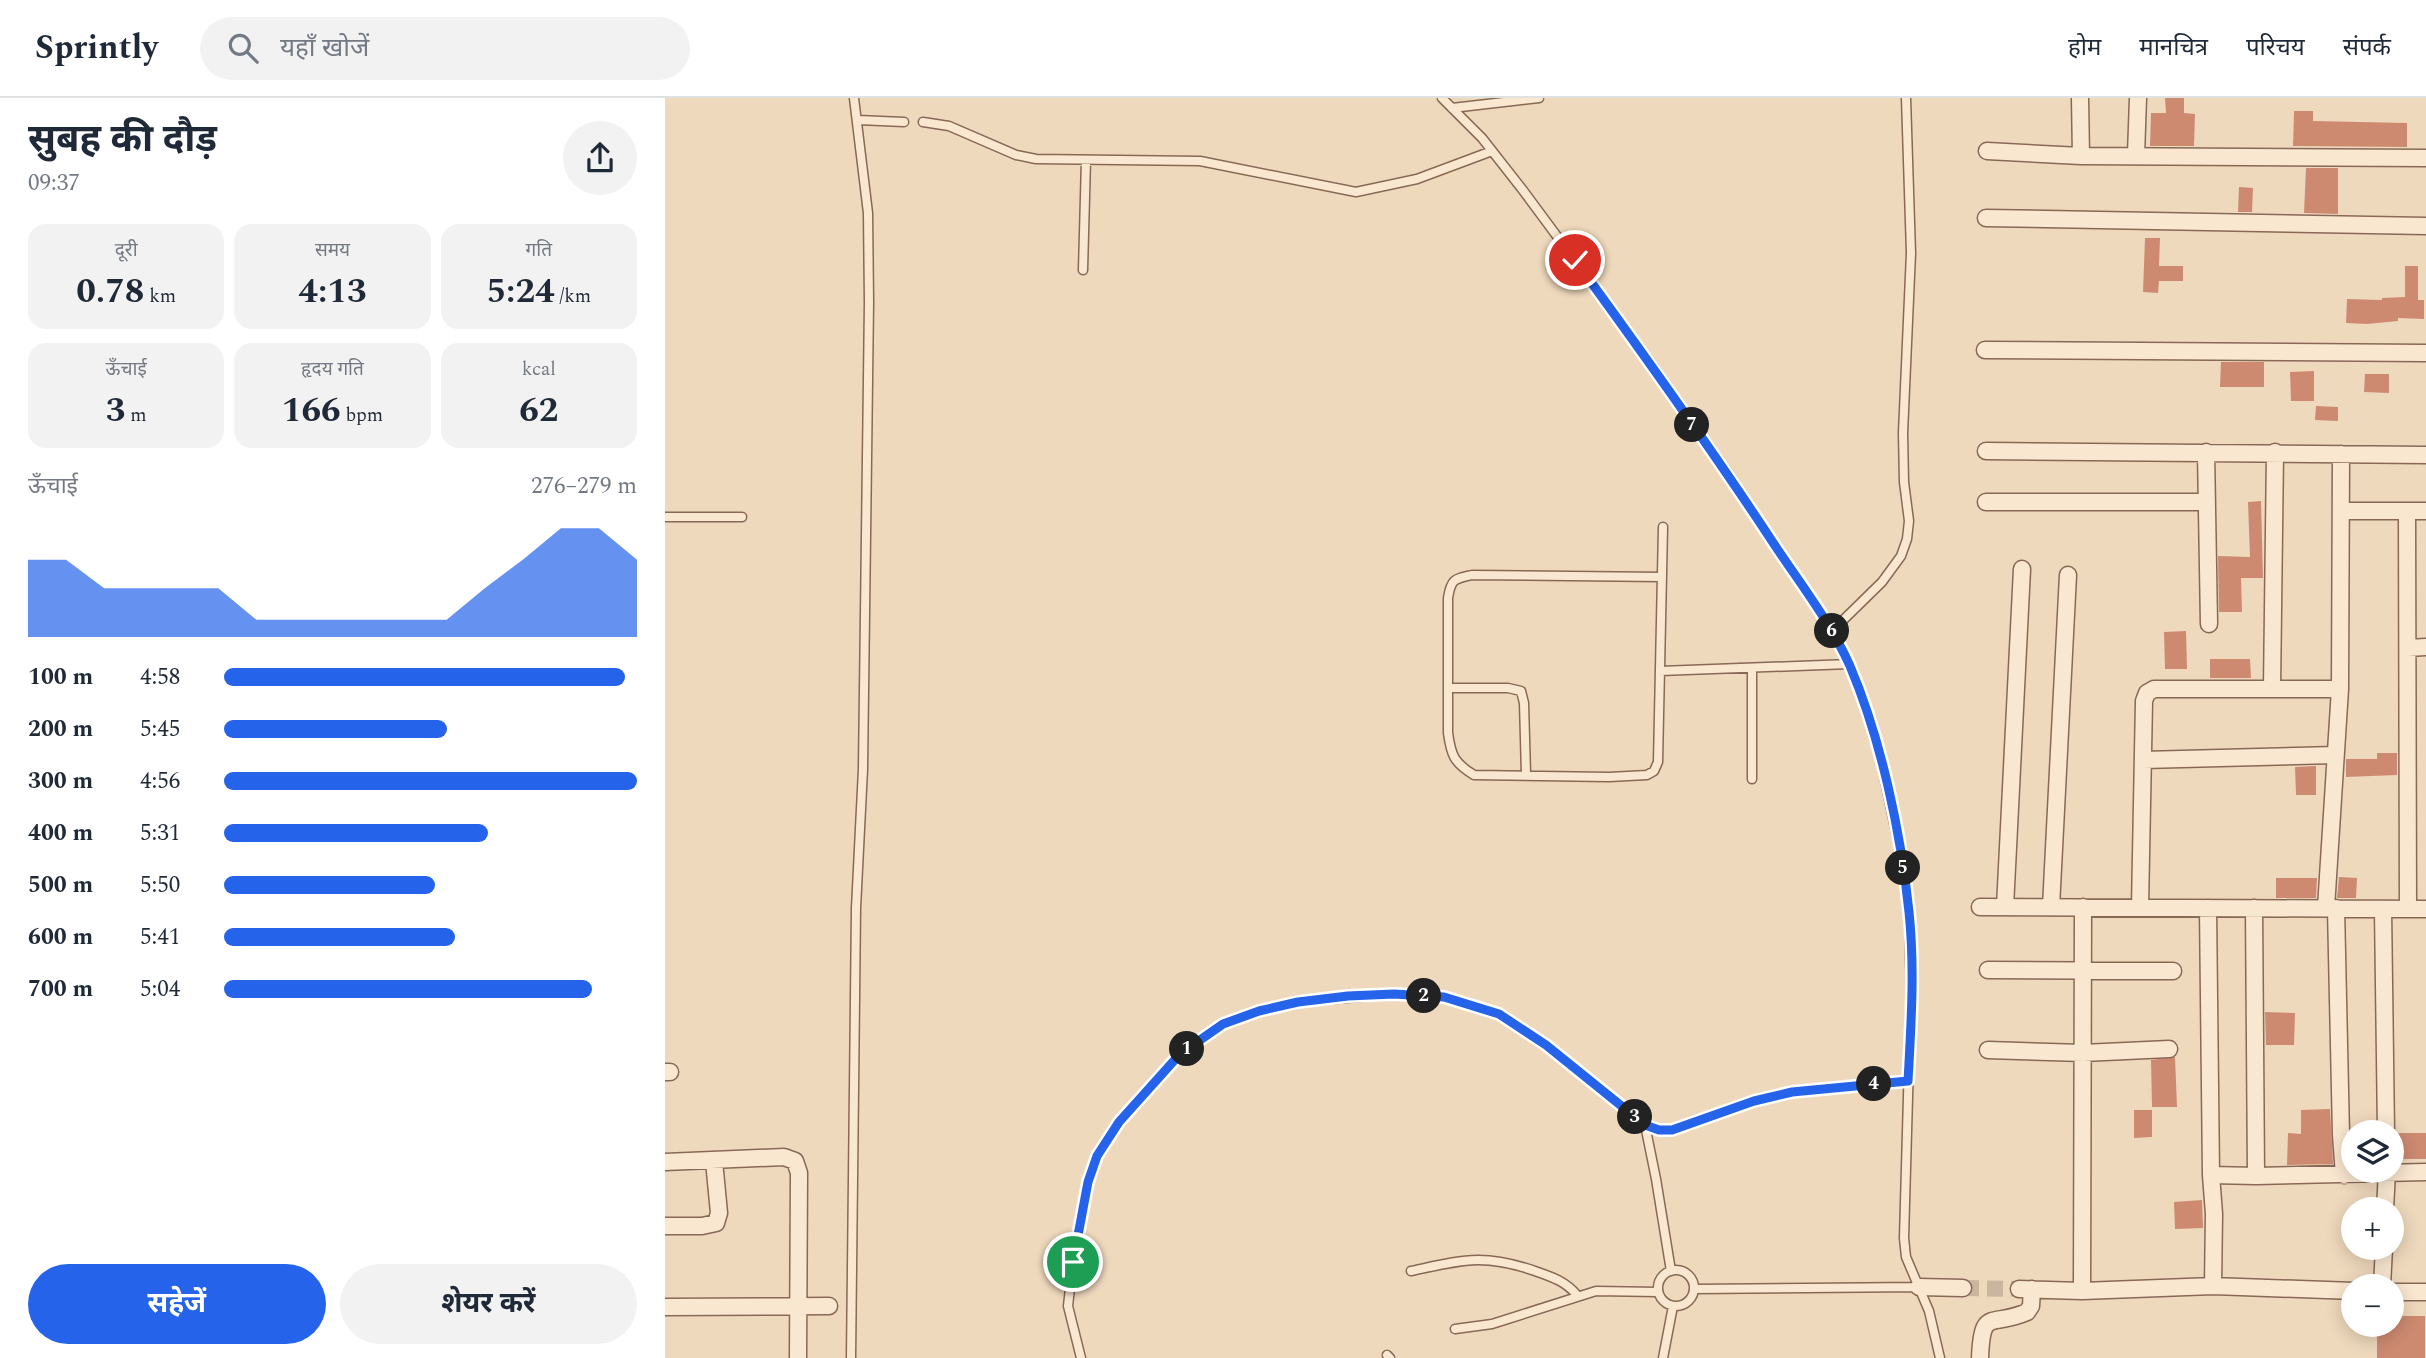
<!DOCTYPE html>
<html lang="hi">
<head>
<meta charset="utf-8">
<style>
	body { margin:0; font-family:Spectral,"Noto Sans Devanagari",serif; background:#f2f2f3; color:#1f2937; height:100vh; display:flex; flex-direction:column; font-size:26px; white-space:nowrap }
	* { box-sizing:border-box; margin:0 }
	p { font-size:23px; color:#747a83 }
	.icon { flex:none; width:38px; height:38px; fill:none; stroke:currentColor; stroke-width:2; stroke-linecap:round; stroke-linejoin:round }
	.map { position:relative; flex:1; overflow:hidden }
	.drawer { display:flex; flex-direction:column; background:#fff; width:665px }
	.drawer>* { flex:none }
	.tools { position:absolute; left:1676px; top:1022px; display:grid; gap:14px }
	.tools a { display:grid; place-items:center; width:63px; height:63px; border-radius:50%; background:#fff; box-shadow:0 4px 18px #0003; font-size:35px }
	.pin { position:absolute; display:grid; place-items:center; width:60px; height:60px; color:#fff; margin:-30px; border:4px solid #fff; border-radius:50%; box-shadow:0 2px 7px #0007 }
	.km { position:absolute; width:35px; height:35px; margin:-18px; border-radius:50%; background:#222; color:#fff; font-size:19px; line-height:35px; text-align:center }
	.round { display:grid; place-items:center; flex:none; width:74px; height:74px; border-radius:37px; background:#f2f2f3 }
	.overview { display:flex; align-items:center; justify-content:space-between; height:119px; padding:0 28px }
	h1 { font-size:38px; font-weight:700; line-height:52px }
	.metrics { display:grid; grid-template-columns:repeat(3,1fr); gap:10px; height:119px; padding:7px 28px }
	.metrics div { display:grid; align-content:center; border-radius:18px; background:#f2f2f3; text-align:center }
	.metrics b { font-size:35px; font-weight:700 }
	.metrics small { font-size:19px; font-weight:400 }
	.metrics p { font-size:19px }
	.chart { height:196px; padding:14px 28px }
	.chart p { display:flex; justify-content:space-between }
	.chart svg { width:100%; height:126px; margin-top:7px; fill:#2563eb; opacity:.7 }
	.cta { display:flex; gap:14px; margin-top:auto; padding:14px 28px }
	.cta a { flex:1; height:80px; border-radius:42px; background:#2563eb; color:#fff; font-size:28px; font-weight:700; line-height:80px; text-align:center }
	.cta a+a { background:#f2f2f3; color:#1f2937 }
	ul { padding:0 28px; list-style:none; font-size:23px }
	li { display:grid; grid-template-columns:112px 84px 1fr; align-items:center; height:52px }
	li i { height:18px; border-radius:9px; background:#2563eb }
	header { display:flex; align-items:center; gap:42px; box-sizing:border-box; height:98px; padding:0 35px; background:#fff; border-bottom:2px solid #e0e1e3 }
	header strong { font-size:33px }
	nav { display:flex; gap:38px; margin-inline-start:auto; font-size:24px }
	.search { width:490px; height:63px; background:#f2f2f3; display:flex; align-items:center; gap:18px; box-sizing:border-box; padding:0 24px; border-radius:38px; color:#747a83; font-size:26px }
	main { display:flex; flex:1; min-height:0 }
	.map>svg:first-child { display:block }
	.building { fill:#ce8a71 }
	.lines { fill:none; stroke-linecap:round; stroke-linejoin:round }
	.street-tunnel { stroke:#cab59d; stroke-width:16; stroke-dasharray:16 8; stroke-linecap:butt }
	.lane-casing { stroke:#876956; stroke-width:11 }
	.street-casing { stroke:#876956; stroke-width:19 }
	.lane { stroke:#fae7d0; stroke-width:8 }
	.street { stroke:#fae7d0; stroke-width:16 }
	.route-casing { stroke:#fff; stroke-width:14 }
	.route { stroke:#2563eb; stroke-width:9 }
</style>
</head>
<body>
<header>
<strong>Sprintly</strong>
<div class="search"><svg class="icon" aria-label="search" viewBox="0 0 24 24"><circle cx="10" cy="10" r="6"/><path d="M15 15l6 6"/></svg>यहाँ खोजें</div>
<nav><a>होम</a><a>मानचित्र</a><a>परिचय</a><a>संपर्क</a></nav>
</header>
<main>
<section class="drawer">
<div class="overview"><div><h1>सुबह की दौड़</h1><p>09:37</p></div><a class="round"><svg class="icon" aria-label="share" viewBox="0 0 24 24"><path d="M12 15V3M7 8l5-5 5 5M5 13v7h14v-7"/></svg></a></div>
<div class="metrics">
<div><p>दूरी</p><b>0.78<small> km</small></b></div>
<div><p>समय</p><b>4:13</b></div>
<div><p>गति</p><b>5:24<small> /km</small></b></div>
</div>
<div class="metrics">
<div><p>ऊँचाई</p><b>3<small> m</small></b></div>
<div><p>हृदय गति</p><b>166<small> bpm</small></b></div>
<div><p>kcal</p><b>62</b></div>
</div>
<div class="chart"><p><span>ऊँचाई</span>276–279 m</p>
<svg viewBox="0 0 160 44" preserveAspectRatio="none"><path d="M0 44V17L10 17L20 27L30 27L40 27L50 27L60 38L70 38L80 38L90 38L100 38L110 38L120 27L130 17L140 6L150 6L160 17V44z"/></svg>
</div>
<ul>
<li><b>100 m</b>4:58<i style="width:97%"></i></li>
<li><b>200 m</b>5:45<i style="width:54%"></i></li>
<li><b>300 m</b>4:56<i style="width:100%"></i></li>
<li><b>400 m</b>5:31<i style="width:64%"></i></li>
<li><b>500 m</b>5:50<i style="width:51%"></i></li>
<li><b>600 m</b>5:41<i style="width:56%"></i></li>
<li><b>700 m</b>5:04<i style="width:89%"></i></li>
</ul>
<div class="cta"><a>सहेजें</a><a>शेयर करें</a></div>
</section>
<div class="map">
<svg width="1761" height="1260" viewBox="0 0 1761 1260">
	<rect width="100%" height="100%" fill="#efd9bd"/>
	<path class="building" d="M 1500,0 L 1519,0 L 1519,15 L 1530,16 L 1529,48 L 1485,48 L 1486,15 L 1501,15 Z
		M 1629,13 L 1648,13 L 1648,23 L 1742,25 L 1742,49 L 1628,48 Z
		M 1641,70 L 1673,70 L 1673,116 L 1639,115 Z
		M 1574,89 L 1588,90 L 1587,114 L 1573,114 Z
		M 1480,140 L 1495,140 L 1494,168 L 1518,168 L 1518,183 L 1494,183 L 1493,195 L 1478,194 Z
		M 1740,168 L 1753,168 L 1753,202 L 1759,202 L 1759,221 L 1733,220 L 1733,223 L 1702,226 L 1681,225 L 1682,201 L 1717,202 L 1717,200 L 1740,199 Z
		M 1556,264 L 1599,264 L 1599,289 L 1555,289 Z
		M 1649,273 L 1649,303 L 1626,303 L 1625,274 Z
		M 1700,276 L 1724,276 L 1724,295 L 1699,294 Z
		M 1651,308 L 1673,309 L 1673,323 L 1650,322 Z
		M 1596,403 L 1598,480 L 1576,480 L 1577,514 L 1554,514 L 1553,458 L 1585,459 L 1583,404 Z
		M 1521,533 L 1522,571 L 1500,571 L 1499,534 Z
		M 1545,561 L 1585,561 L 1586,580 L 1545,580 Z
		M 1712,655 L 1732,655 L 1732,677 L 1681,679 L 1681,661 L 1712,661 Z
		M 1651,668 L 1651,697 L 1631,697 L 1630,669 Z
		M 1674,779 L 1692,780 L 1691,800 L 1672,800 Z
		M 1611,780 L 1652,780 L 1651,800 L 1611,800 Z
		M 1600,914 L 1630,915 L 1629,947 L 1601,947 Z
		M 1510,959 L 1512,1009 L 1487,1009 L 1486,962 Z
		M 1665,1011 L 1668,1066 L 1622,1067 L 1623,1035 L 1636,1036 L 1636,1012 Z
		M 1469,1012 L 1487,1012 L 1487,1039 L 1469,1040 Z
		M 1731,1035 L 1761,1035 L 1761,1061 L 1731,1061 Z
		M 1537,1102 L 1538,1130 L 1510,1131 L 1509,1104 Z
		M 1727,1218 L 1760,1218 L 1760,1260 L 1712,1260 L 1712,1227 L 1727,1227 Z"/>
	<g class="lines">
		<path class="street-tunnel" d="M 1298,1190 L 1354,1191"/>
		<g class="lane-casing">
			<path id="lane" d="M 777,0 L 817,40 L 857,91 L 983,261 L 1063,375 L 1156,515 L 1184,566 L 1196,597 L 1216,663 L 1234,748 L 1244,816 L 1246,893 L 1239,1140 L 1241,1159 L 1264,1213 L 1275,1260
				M 787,10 L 874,0
				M 193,22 L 239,24
				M 258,24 L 284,28 L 351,57 L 371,61 L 535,63 L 691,94 L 752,81 L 827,53
				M 418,172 L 421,62
				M 0,419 L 77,419
				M 997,479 L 807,477 C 789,481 786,481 783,500 L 783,635 C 786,657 789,665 809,677 L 944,679 L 982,677 L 989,673 L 993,664 L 998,429
				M 1167,533 L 1217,484 L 1236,458 L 1242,441 L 1244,423 L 1239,384 L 1238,335 L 1246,155 L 1241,0
				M 1087,570 L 1087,681
				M 995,573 L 1184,566
				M 783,590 L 843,590 L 856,593 L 859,605 L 861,676
				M 980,1027 L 991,1081 L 1006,1173
				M993 1190a18 18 0 1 1 36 0a18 18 0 1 1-36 0Z
				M 746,1173 C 798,1162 818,1155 870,1173 C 887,1179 900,1183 912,1197
				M 1029,1191 L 1254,1189
				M 790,1231 L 827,1226 L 931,1193 L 993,1194
				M 722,1257 L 725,1260
				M 186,1260 L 191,810 L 198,671 L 204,204 L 203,115 L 189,0
				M 416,1260 L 403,1208 L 408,1164 L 423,1085 L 432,1058 L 454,1024 L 515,956 L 558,926 L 594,913 L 633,904 L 729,896 L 780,899 L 834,916 L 881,947 L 980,1027 L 994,1032 L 1007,1032 L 1089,1003 L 1127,994 L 1243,983
				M 998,1260 L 1008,1208"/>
		</g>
		<g class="street-casing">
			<path id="street" d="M 1415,0 L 1416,58
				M 1322,53 L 1416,58 L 1761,60
				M 1471,57 L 1473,0
				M 1321,120 L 1761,128
				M 1320,252 L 1761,255
				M 1321,353 L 1761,357
				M 1541,354 L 1544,526
				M 1321,404 L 1542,404
				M 1676,413 L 1761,413
				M 1742,413 L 1743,811
				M 1743,550 L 1761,549
				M 1607,591 L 1610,354
				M 1478,662 L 1670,657
				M 1315,809 L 1761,811
				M 1340,809 L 1357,471
				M 1386,809 L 1403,477
				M 1475,809 L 1479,603 L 1482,595 L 1489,591 L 1675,591
				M 1543,810 L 1546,1077 L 1549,1116 L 1548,1188
				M 1589,810 L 1591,1078
				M 1661,810 L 1675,591 L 1676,356
				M 1671,810 L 1676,1037 L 1679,1077
				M 1718,811 L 1721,1034
				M 1323,872 L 1508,873
				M 1323,952 L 1418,955 L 1504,951
				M 0,974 L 5,974
				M 0,1064 L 119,1059 L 130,1063 L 134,1075 L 133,1260
				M 1546,1077 L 1591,1078 L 1761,1074
				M 1720,1111 L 1722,1073
				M 0,1128 L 37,1128 L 51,1125 L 54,1115 L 49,1063
				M 1717,1188 L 1719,1150
				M 1254,1189 L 1298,1190
				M 1354,1191 L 1417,1193 L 1548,1188 L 1689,1193
				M 1417,1193 L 1418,809
				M 1727,1194 L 1761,1194
				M 0,1209 L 164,1208
				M 1315,1260 C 1317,1208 1326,1230 1362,1214 L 1366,1208 L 1367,1191"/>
		</g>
		<use href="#lane" class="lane"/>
		<use href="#street" class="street"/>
	</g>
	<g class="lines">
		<g class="route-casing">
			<path id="route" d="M 408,1164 L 423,1084 L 432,1058 L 454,1024 L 515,956 L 558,926 L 594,913 L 633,904 L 683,898 L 729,896 L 779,899 L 834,916 L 881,947 L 980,1027 L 994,1032 L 1007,1032 L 1089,1003 L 1127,994 L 1243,983 C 1246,928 1250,870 1244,814 C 1236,735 1216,641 1185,568 C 1165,523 1134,484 1107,443 C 1044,347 977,254 910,162"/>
		</g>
		<use href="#route" class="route"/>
	</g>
</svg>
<div class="tools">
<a><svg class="icon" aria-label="layers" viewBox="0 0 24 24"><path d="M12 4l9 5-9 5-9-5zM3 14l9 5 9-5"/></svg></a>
<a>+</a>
<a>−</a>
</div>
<div class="pin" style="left:408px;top:1164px;background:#1e9e55"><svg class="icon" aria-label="arrive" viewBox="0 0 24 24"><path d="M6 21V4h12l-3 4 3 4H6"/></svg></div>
<div class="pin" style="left:910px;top:162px;background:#d93025"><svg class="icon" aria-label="check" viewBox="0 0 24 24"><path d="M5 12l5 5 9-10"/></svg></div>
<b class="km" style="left:522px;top:951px">1</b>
<b class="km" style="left:759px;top:898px">2</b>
<b class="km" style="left:970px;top:1019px">3</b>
<b class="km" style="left:1209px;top:986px">4</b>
<b class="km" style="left:1238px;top:770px">5</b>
<b class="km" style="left:1167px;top:533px">6</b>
<b class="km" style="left:1027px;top:327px">7</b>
</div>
</main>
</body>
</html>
